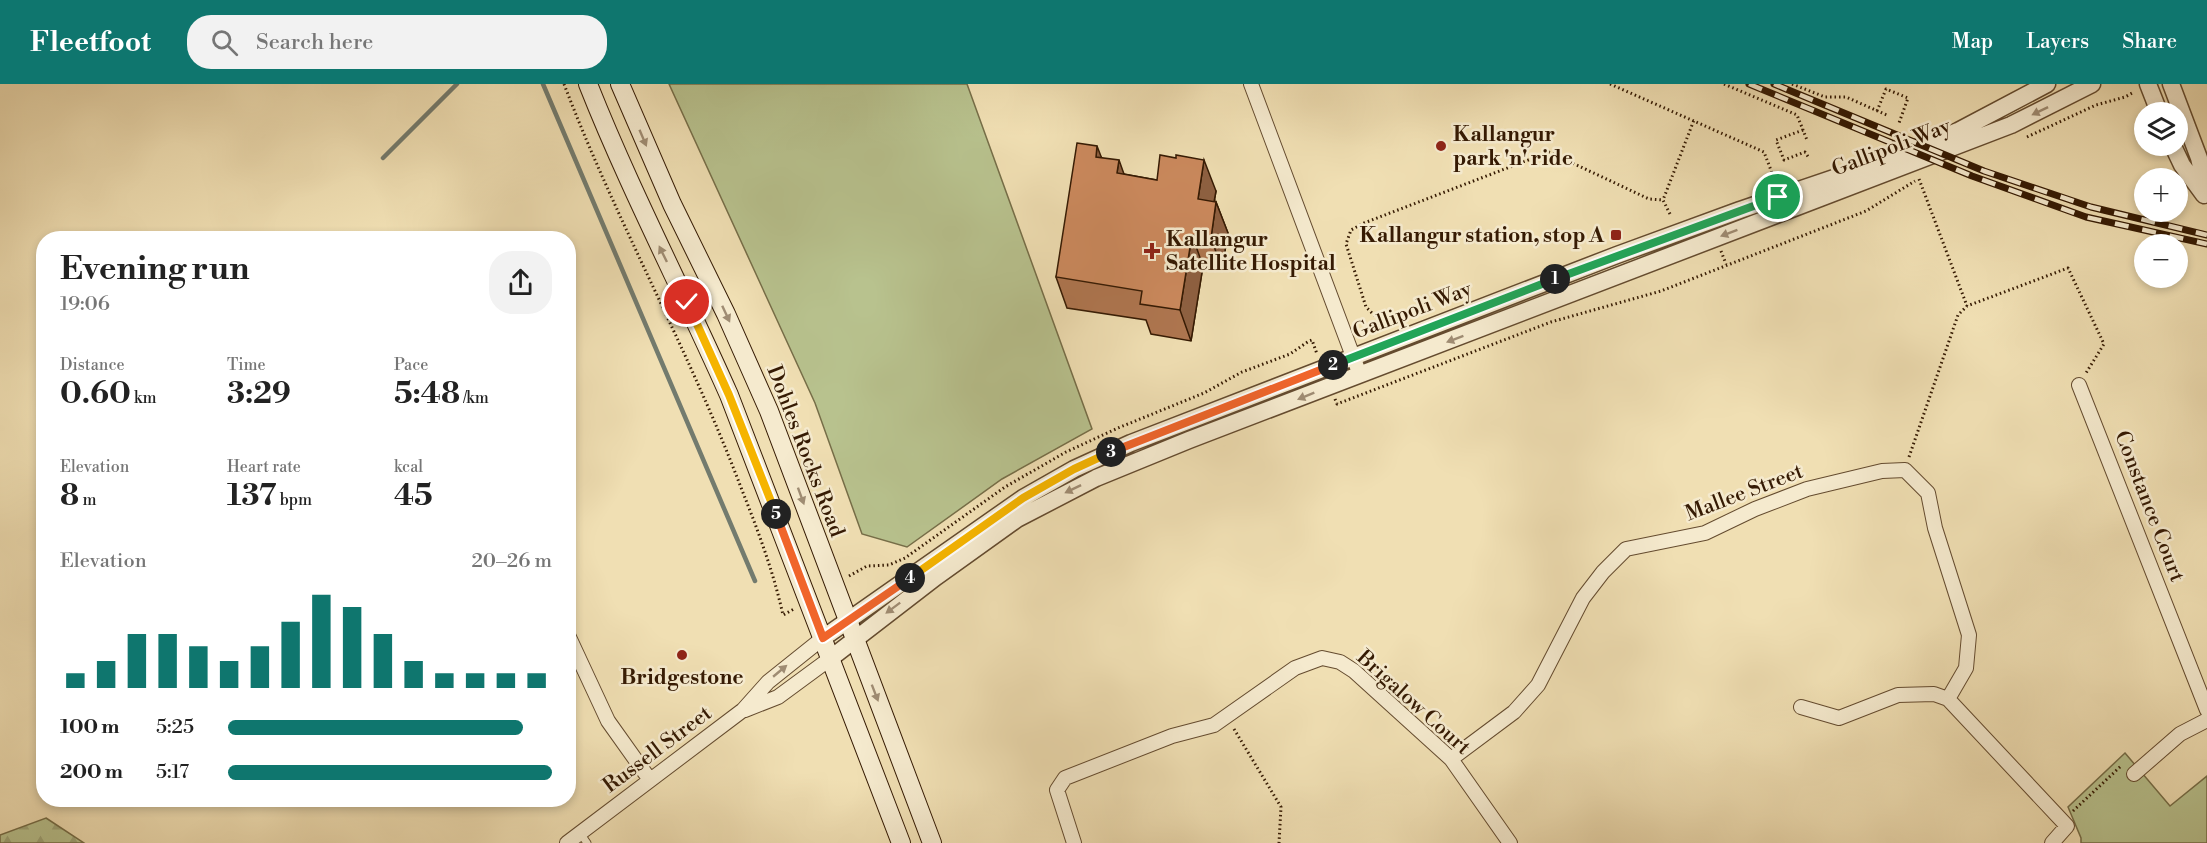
<!DOCTYPE html>
<html lang="en">
<head>
<meta charset="utf-8">
<style>
	body { margin:0; font-family:"Libre Bodoni",serif; background:#f2f2f2; color:#222; height:100vh; display:flex; flex-direction:column; font-size:22px; white-space:nowrap }
	* { box-sizing:border-box; margin:0 }
	p { font-size:20px; color:#767676 }
	.icon { flex:none; width:33px; height:33px; fill:none; stroke:currentColor; stroke-width:2; stroke-linecap:round; stroke-linejoin:round }
	.map { position:relative; flex:1; overflow:hidden }
	.sheet { position:absolute; left:36px; top:147px; width:540px; height:576px; display:flex; flex-direction:column; background:#fff; border-radius:24px; box-shadow:0 3px 9px #0003 }
	.sheet>* { flex:none }
	.buttons { position:absolute; left:2134px; top:18px; display:grid; gap:12px }
	.buttons a { display:grid; place-items:center; width:54px; height:54px; border-radius:50%; background:#fff; box-shadow:0 3px 9px #0003; font-size:30px }
	.pin { position:absolute; display:grid; place-items:center; width:51px; height:51px; color:#fff; margin:-26px; border:3px solid #fff; border-radius:50%; box-shadow:0 2px 6px #0007 }
	.km { position:absolute; width:30px; height:30px; margin:-15px; border-radius:50%; background:#222; color:#fff; font-size:16px; line-height:30px; text-align:center }
	.round { display:grid; place-items:center; flex:none; width:63px; height:63px; border-radius:24px; background:#f2f2f2 }
	.overview { display:flex; align-items:center; justify-content:space-between; height:102px; padding:0 24px }
	h1 { font-size:33px; font-weight:700; line-height:45px }
	.figures { display:grid; grid-template-columns:repeat(3,1fr); gap:9px; height:102px; padding:6px 24px }
	.figures div { display:grid; align-content:center }
	.figures b { font-size:30px; font-weight:700 }
	.figures small { font-size:16px; font-weight:400 }
	.figures p { font-size:16px }
	.chart { height:168px; padding:12px 24px }
	.chart p { display:flex; justify-content:space-between }
	.chart svg { width:100%; height:108px; margin-top:6px; stroke:#0f766e; stroke-width:6 }
	ul { padding:0 24px; list-style:none; font-size:20px }
	li { display:grid; grid-template-columns:96px 72px 1fr; align-items:center; height:45px }
	li i { height:15px; border-radius:8px; background:#0f766e }
	header { display:flex; align-items:center; gap:36px; box-sizing:border-box; height:84px; padding:0 30px; background:#0f766e; color:#fff }
	header strong { font-size:28px }
	nav { display:flex; gap:33px; margin-inline-start:auto; font-size:21px }
	.search { width:420px; height:54px; background:#f2f2f2; display:flex; align-items:center; gap:15px; box-sizing:border-box; padding:0 21px; border-radius:24px; color:#767676; font-size:22px }
	.map>svg:first-child { display:block }
	.green { fill:#b8c28e; stroke:#766e48; stroke-width:1.5 }
	.forest { fill:url(#forest-firs); stroke:#766e48; stroke-width:1.5 }
	.lines { fill:none; stroke-linecap:round; stroke-linejoin:round }
	.stream { stroke:#737b6e; stroke-width:4.5 }
	.service-casing { stroke:#644b2f; stroke-width:9 }
	.minor-casing { stroke:#644b2f; stroke-width:16 }
	.tertiary-casing { stroke:#644b2f; stroke-width:19 }
	.secondary-casing { stroke:#351a03; stroke-width:20 }
	.path { stroke:#351a03; stroke-width:3; stroke-dasharray:1.5 3; stroke-linecap:butt }
	.service { stroke:#f5eace; stroke-width:7 }
	.minor { stroke:#f5eace; stroke-width:14 }
	.tertiary { stroke:#f5eace; stroke-width:16 }
	.secondary { stroke:#f5eace; stroke-width:18 }
	.rail-casing { stroke:#351a03; stroke-width:7 }
	.rail { stroke:#f5eace; stroke-width:4.5; stroke-dasharray:14; stroke-linecap:butt }
	.wall { fill:#af7650; stroke:#351a03; stroke-width:1.5 }
	.shaded-wall { fill:#8e6041; stroke:#351a03; stroke-width:1.5 }
	.building { fill:#cb895d; stroke:#351a03; stroke-width:1.5 }
	.oneway { fill:#9f8c73 }
	.split-1-casing { stroke:#fff; stroke-width:12 }
	.split-2-casing { stroke:#fff; stroke-width:12 }
	.split-3-casing { stroke:#fff; stroke-width:12 }
	.split-4-casing { stroke:#fff; stroke-width:12 }
	.split-5-casing { stroke:#fff; stroke-width:12 }
	.split-6-casing { stroke:#fff; stroke-width:12 }
	.split-1 { stroke:#22a559; stroke-width:8 }
	.split-2 { stroke:#22a559; stroke-width:8 }
	.split-3 { stroke:#f0652b; stroke-width:8 }
	.split-4 { stroke:#f5b400; stroke-width:8 }
	.split-5 { stroke:#f0652b; stroke-width:8 }
	.split-6 { stroke:#f5b400; stroke-width:8 }
	.poi-dot { fill:#8f2418; stroke:#f5eace; stroke-width:2 }
	.labels { text-anchor:middle; stroke-width:5; stroke-linejoin:round; paint-order:stroke }
	.poi-label { font-size:21px; font-weight:bold; fill:#351a03; stroke:#f5eace; text-anchor:start }
	.street-label { font-size:21px; fill:#351a03; stroke:#f5eace }
</style>
</head>
<body>
<header>
<strong>Fleetfoot</strong>
<div class="search"><svg class="icon" aria-label="search" viewBox="0 0 24 24"><circle cx="10" cy="10" r="6"/><path d="M15 15l6 6"/></svg>Search here</div>
<nav><a>Map</a><a>Layers</a><a>Share</a></nav>
</header>
<div class="map">
<svg width="2207" height="759" viewBox="0 0 2207 759">
	<defs>
		<pattern id="forest-firs" width="22" height="20" patternUnits="userSpaceOnUse" patternTransform="scale(1.5)"><rect width="22" height="20" fill="#b8c28e"/><path d="M5 1l3.5 6h-7zM16 11l3.5 6h-7z" fill="#9fa679"/></pattern>
	</defs>
	<rect width="100%" height="100%" fill="#f0dfb3"/>
	<filter id="stains"><feTurbulence type="fractalNoise" baseFrequency=".00333" numOctaves="4"/><feColorMatrix values="0 0 0 0 .2 0 0 0 0 .09 0 0 0 0 .02 0 0 0 .5 -.17"/></filter>
	<radialGradient id="worn" r=".72"><stop offset=".6" stop-color="#630" stop-opacity="0"/><stop offset="1" stop-color="#630" stop-opacity=".3"/></radialGradient>
	<path class="green" d="M 669,0 L 967,0 L 1092,345 L 1002,395 L 907,463 L 862,450 L 815,319 Z
		M 2125,669 L 2170,722 L 2207,692 L 2207,759 L 2081,759 L 2081,754 L 2068,723 Z"/>
	<path class="forest" d="M 46,734 L 84,759 L 0,759 L 0,751 Z"/>
	<g class="lines">
		<path class="stream" d="M 543,0 L 755,497
			M 383,74 L 457,0"/>
		<g class="service-casing">
			<path id="service" d="M 580,749 L 587,759"/>
		</g>
		<g class="minor-casing">
			<path id="minor" d="M 1251,0 L 1360,291
				M 2079,301 L 2207,626
				M 568,551 L 608,637 L 650,696
				M 1801,623 L 1839,634 L 1898,611 L 1934,610 L 1948,615 L 2067,742 L 2052,759
				M 745,626 L 778,613 L 831,574
				M 1451,675 L 1514,628 L 1538,601 L 1583,514 L 1603,488 L 1626,465 L 1705,449 L 1755,425 L 1807,405 L 1882,387 L 1905,386 L 1928,409 L 1935,444 L 1969,551 L 1966,584 L 1948,615
				M 2134,690 L 2180,650 L 2207,636
				M 567,759 L 743,626 L 768,598 L 823,554
				M 1074,759 L 1057,706 L 1065,694 L 1172,652 L 1214,641 L 1295,584 L 1322,574 L 1340,578 L 1354,587 L 1451,675 L 1510,759"/>
		</g>
		<g class="tertiary-casing">
			<path id="tertiary" d="M 2148,0 L 2159,28
				M 2171,0 L 2199,74 L 2207,108
				M 2173,62 L 2182,81 L 2204,111
				M 823,554 L 1023,414 L 1074,385 L 1131,359 L 1617,171 L 1740,126 L 1884,77 L 1958,47 L 2047,0
				M 831,574 L 936,493 L 1017,435 L 1096,394 L 1189,356 L 2011,41 L 2092,0"/>
		</g>
		<g class="secondary-casing">
			<path id="secondary" d="M 588,0 C 630,106 683,207 729,311 L 901,759
				M 620,0 L 672,120 L 726,230 L 769,327 L 932,759"/>
		</g>
		<path class="path" d="M 564,0 C 616,137 688,264 740,401 C 757,444 773,486 783,531 L 794,525
			M 1610,0 L 1764,68 L 1772,89
			M 1724,0 L 1797,31 L 1807,56
			M 1792,0 L 1825,13 L 1846,13 L 1889,32
			M 1877,27 L 1886,5 L 1908,14 L 1899,39
			M 1803,46 L 1776,56 L 1784,76 L 1805,68 L 1809,74
			M 2027,53 L 2096,21 L 2125,13 L 2134,8
			M 1919,95 L 1967,222
			M 1670,130 L 1663,116 L 1694,36
			M 1721,167 L 1726,180
			M 1375,232 L 1366,223 L 1346,160 L 1351,146 L 1364,139 L 1549,68 L 1649,115 L 1663,116
			M 1335,315 L 1337,320 L 1551,238 L 1661,207 L 1866,127 L 1915,97
			M 1909,373 L 1958,231 L 1967,222 L 2068,184 L 2104,260 L 2086,289
			M 849,492 L 867,482 L 889,481 L 905,474 L 1005,403 L 1066,368 L 1118,344 L 1204,309 L 1242,288 L 1290,270 L 1309,257 L 1312,256 L 1317,270
			M 1234,645 L 1281,723 L 1279,759
			M 2073,727 L 2121,682"/>
		<use href="#service" class="service"/>
		<use href="#minor" class="minor"/>
		<use href="#tertiary" class="tertiary"/>
		<use href="#secondary" class="secondary"/>
		<g class="rail-casing">
			<path id="rail" d="M 1749,0 L 1972,92 L 2086,133 L 2207,160
				M 1774,0 L 1984,87 L 2091,123 L 2207,151"/>
		</g>
		<use href="#rail" class="rail"/>
	</g>
	<path class="wall" d="M 1101,73 L 1124,90 L 1216,107 L 1214,118 L 1216,118 L 1228,149 L 1222,185 L 1203,182 L 1191,257 L 1151,250 L 1146,236 L 1067,224 L 1056,193 Z"/>
	<path class="shaded-wall" d="M 1097,62 L 1109,93 L 1096,73 Z
		M 1119,76 L 1130,107 L 1117,89 Z
		M 1204,76 L 1216,107 L 1209,146 L 1198,115 Z
		M 1216,118 L 1228,149 L 1222,185 L 1211,154 Z
		M 1192,151 L 1203,182 L 1191,257 L 1180,226 Z"/>
	<path class="building" d="M 1077,59 L 1097,62 L 1096,73 L 1119,76 L 1117,89 L 1157,96 L 1160,71 L 1176,74 L 1176,71 L 1204,76 L 1198,115 L 1216,118 L 1211,154 L 1192,151 L 1180,226 L 1140,220 L 1142,207 L 1056,193 Z"/>
	<defs><path id="oneway-solid" d="M-6-.8H1V-3.2L6.5 0L1 3.2V.8H-6Z" transform="scale(1.5)"/></defs>
	<g class="oneway">
		<use href="#oneway-solid" transform="translate(2040 27) rotate(154)"/>
		<use href="#oneway-solid" transform="translate(643 54) rotate(67)"/>
		<use href="#oneway-solid" transform="translate(1729 149) rotate(159)"/>
		<use href="#oneway-solid" transform="translate(663 170) rotate(-116)"/>
		<use href="#oneway-solid" transform="translate(726 230) rotate(65)"/>
		<use href="#oneway-solid" transform="translate(1455 255) rotate(159)"/>
		<use href="#oneway-solid" transform="translate(1306 312) rotate(158)"/>
		<use href="#oneway-solid" transform="translate(1073 405) rotate(154)"/>
		<use href="#oneway-solid" transform="translate(801 412) rotate(70)"/>
		<use href="#oneway-solid" transform="translate(893 524) rotate(143)"/>
		<use href="#oneway-solid" transform="translate(780 587) rotate(-40)"/>
		<use href="#oneway-solid" transform="translate(875 609) rotate(69)"/>
	</g>
	<g class="lines">
		<g class="split-1-casing">
			<path id="split-1" d="M 1555,195 L 1778,113"/>
		</g>
		<g class="split-2-casing">
			<path id="split-2" d="M 1333,281 L 1555,195"/>
		</g>
		<g class="split-3-casing">
			<path id="split-3" d="M 1111,368 L 1333,281"/>
		</g>
		<g class="split-4-casing">
			<path id="split-4" d="M 910,494 L 1023,414 L 1074,385 L 1111,368"/>
		</g>
		<g class="split-5-casing">
			<path id="split-5" d="M 776,430 L 823,554 L 910,494"/>
		</g>
		<g class="split-6-casing">
			<path id="split-6" d="M 687,218 L 729,311 L 776,430"/>
		</g>
		<use href="#split-1" class="split-1"/>
		<use href="#split-2" class="split-2"/>
		<use href="#split-3" class="split-3"/>
		<use href="#split-4" class="split-4"/>
		<use href="#split-5" class="split-5"/>
		<use href="#split-6" class="split-6"/>
	</g>
	<g class="poi-dot">
		<circle cx="1441" cy="62" r="6"/>
		<rect x="1610" y="145" width="12" height="12" rx="3"/>
		<path d="M1149 158h6v6h6v6h-6v6h-6v-6h-6v-6h6z"/>
		<circle cx="682" cy="571" r="6"/>
	</g>
	<g class="labels">
		<g class="poi-label">
			<text x="1453" y="57">Kallangur<tspan x="1453" dy="24">park 'n' ride</tspan></text>
			<text x="1604" y="158" text-anchor="end">Kallangur station, stop A</text>
			<text x="1166" y="162">Kallangur<tspan x="1166" dy="24">Satellite Hospital</tspan></text>
			<text x="682" y="600" text-anchor="middle">Bridgestone</text>
		</g>
		<g class="street-label">
			<text transform="translate(1891 63) rotate(-21)" y="7">Gallipoli Way</text>
			<text transform="translate(1412 226) rotate(-21)" y="7">Gallipoli Way</text>
			<text transform="translate(806 367) rotate(69)" y="7">Dohles Rocks Road</text>
			<text transform="translate(1744 408) rotate(-21)" y="7">Mallee Street</text>
			<text transform="translate(2150 422) rotate(69)" y="7">Constance Court</text>
			<text transform="translate(1414 618) rotate(42)" y="7">Brigalow Court</text>
			<text transform="translate(657 665) rotate(-37)" y="7">Russell Street</text>
		</g>
	</g>
	<rect width="100%" height="100%" filter="url(#stains)"/>
	<rect width="100%" height="100%" fill="url(#worn)"/>
</svg>
<div class="buttons">
<a><svg class="icon" aria-label="layers" viewBox="0 0 24 24"><path d="M12 4l9 5-9 5-9-5zM3 14l9 5 9-5"/></svg></a>
<a>+</a>
<a>−</a>
</div>
<div class="pin" style="left:1778px;top:113px;background:#1e9e55"><svg class="icon" aria-label="arrive" viewBox="0 0 24 24"><path d="M6 21V4h12l-3 4 3 4H6"/></svg></div>
<div class="pin" style="left:687px;top:218px;background:#d93025"><svg class="icon" aria-label="check" viewBox="0 0 24 24"><path d="M5 12l5 5 9-10"/></svg></div>
<b class="km" style="left:1555px;top:195px">1</b>
<b class="km" style="left:1333px;top:281px">2</b>
<b class="km" style="left:1111px;top:368px">3</b>
<b class="km" style="left:910px;top:494px">4</b>
<b class="km" style="left:776px;top:430px">5</b>
<section class="sheet">
<div class="overview"><div><h1>Evening run</h1><p>19:06</p></div><a class="round"><svg class="icon" aria-label="share" viewBox="0 0 24 24"><path d="M12 15V3M7 8l5-5 5 5M5 13v7h14v-7"/></svg></a></div>
<div class="figures">
<div><p>Distance</p><b>0.60<small> km</small></b></div>
<div><p>Time</p><b>3:29</b></div>
<div><p>Pace</p><b>5:48<small> /km</small></b></div>
</div>
<div class="figures">
<div><p>Elevation</p><b>8<small> m</small></b></div>
<div><p>Heart rate</p><b>137<small> bpm</small></b></div>
<div><p>kcal</p><b>45</b></div>
</div>
<div class="chart"><p><span>Elevation</span>20–26 m</p>
<svg viewBox="0 0 160 44" preserveAspectRatio="none"><path d="M5 44V38M15 44V33M25 44V22M35 44V22M45 44V27M55 44V33M65 44V27M75 44V17M85 44V6M95 44V11M105 44V22M115 44V33M125 44V38M135 44V38M145 44V38M155 44V38"/></svg>
</div>
<ul>
<li><b>100 m</b>5:25<i style="width:91%"></i></li>
<li><b>200 m</b>5:17<i style="width:100%"></i></li>
</ul>
</section>
</div>
</body>
</html>
